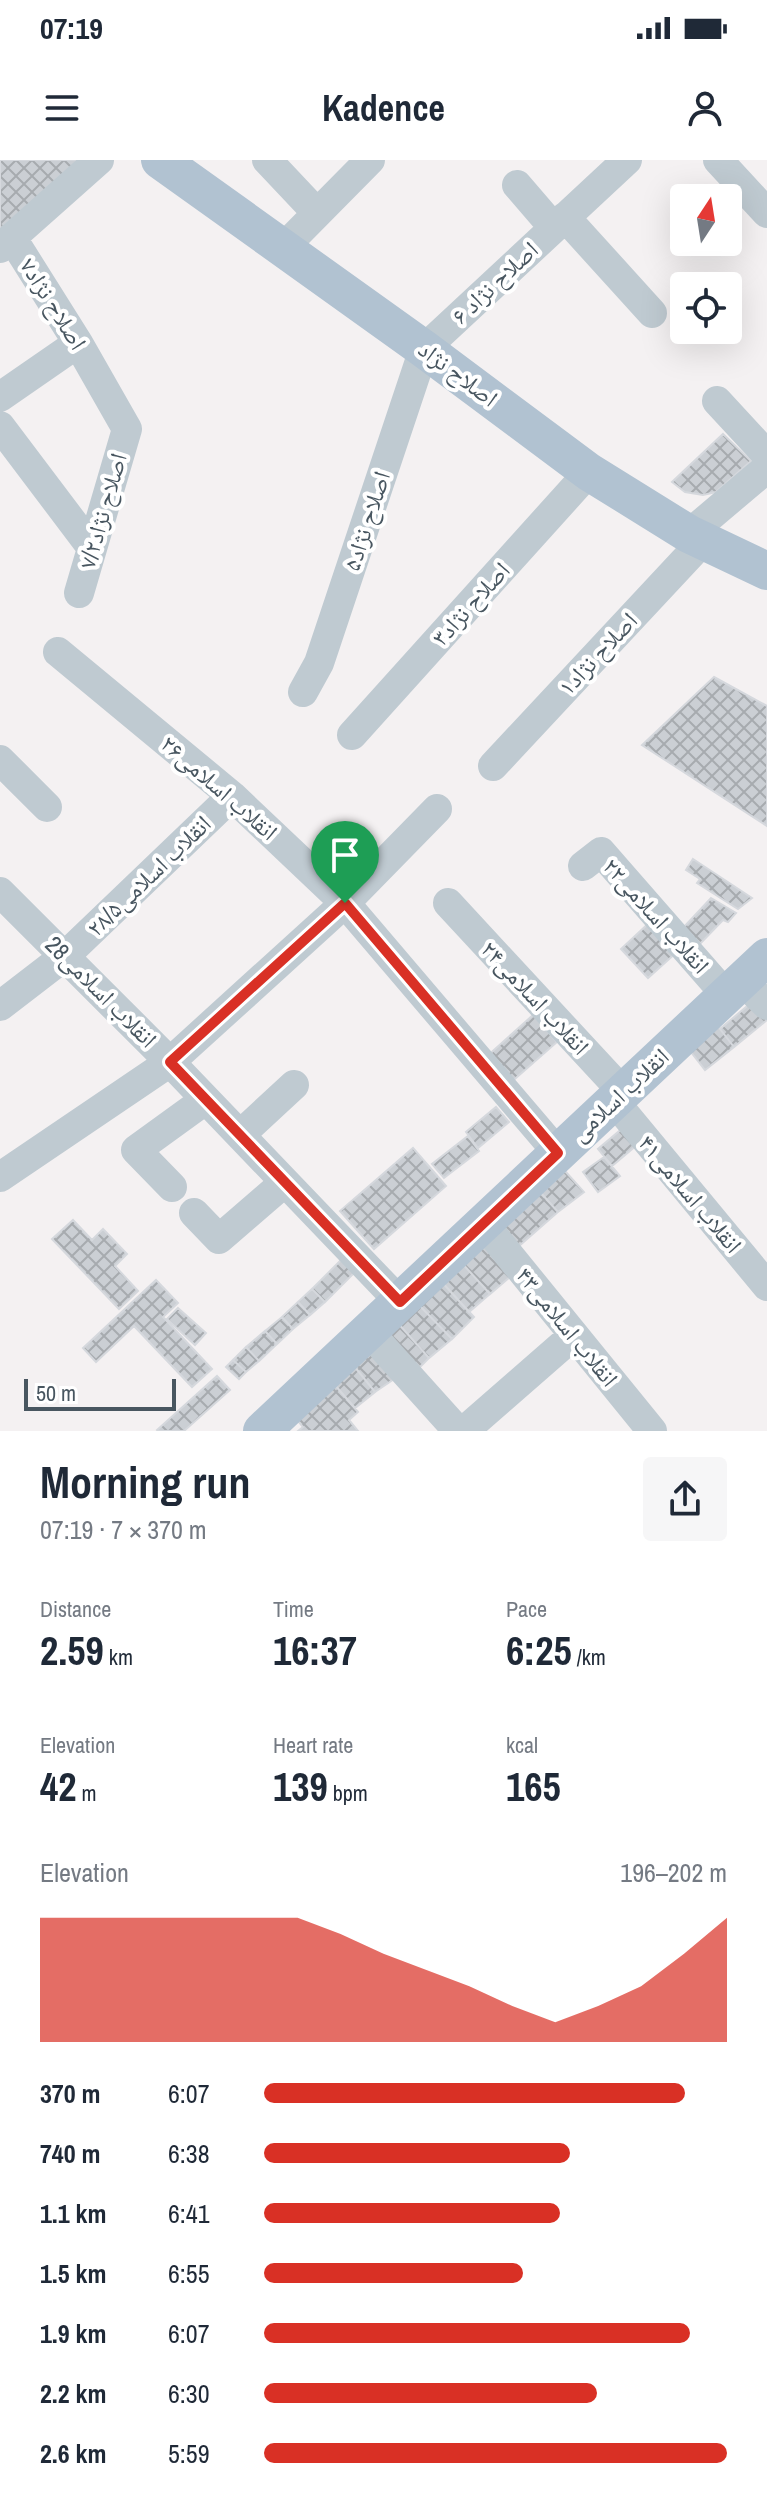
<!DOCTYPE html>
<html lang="en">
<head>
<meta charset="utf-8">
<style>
	body { margin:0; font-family:"Archivo Narrow","Noto Naskh Arabic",sans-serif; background:#f6f6f7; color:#1f2937; height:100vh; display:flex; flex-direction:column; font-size:30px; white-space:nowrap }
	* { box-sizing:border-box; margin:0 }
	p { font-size:26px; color:#747a83 }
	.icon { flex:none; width:44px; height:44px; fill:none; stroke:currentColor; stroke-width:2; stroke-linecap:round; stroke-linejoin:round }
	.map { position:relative; height:1271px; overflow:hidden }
	.panel { display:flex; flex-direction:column; background:#fff; flex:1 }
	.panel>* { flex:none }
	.needle { width:52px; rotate:12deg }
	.buttons { position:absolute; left:670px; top:24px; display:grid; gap:16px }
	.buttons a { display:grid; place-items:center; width:72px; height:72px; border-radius:8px; background:#fff; box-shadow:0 8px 32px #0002; font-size:40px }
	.scale { position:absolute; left:24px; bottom:20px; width:152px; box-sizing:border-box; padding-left:8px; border:4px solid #485660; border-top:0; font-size:22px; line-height:28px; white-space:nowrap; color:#485660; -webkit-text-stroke:6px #fff; paint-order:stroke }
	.pin { position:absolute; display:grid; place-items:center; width:68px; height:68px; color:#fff; margin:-82px -34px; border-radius:50% 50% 50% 0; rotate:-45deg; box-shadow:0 0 8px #0007 }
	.pin .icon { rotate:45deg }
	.round { display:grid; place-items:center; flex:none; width:84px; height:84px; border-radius:8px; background:#f6f6f7 }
	.head { display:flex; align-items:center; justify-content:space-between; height:136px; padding:0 40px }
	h1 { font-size:44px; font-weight:800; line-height:60px }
	.stats { display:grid; grid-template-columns:repeat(3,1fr); gap:12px; height:136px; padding:8px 40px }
	.stats div { display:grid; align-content:center }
	.stats b { font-size:40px; font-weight:800 }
	.stats small { font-size:22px; font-weight:400 }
	.stats p { font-size:22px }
	.chart { height:224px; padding:16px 40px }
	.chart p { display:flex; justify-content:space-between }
	.chart svg { width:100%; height:144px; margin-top:8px; fill:#d93025; opacity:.7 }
	ul { padding:0 40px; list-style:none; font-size:26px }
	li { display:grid; grid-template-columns:128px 96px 1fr; align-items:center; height:60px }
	li i { height:20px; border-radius:10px; background:#d93025 }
	.status { display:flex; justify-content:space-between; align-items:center; height:56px; padding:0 40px; background:#fff; direction:ltr }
	.status svg { height:22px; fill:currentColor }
	header { display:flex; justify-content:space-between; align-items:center; height:104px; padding:0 40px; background:#fff; font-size:36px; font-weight:800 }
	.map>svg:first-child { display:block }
	.building { fill:url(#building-cross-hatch); stroke:#d5d8dd; stroke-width:2 }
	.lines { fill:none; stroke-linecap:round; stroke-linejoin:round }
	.minor { stroke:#bfcad1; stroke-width:30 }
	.major { stroke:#b1c2d1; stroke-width:38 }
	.route-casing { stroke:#fff; stroke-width:16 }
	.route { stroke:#d93025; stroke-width:10 }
	.labels { text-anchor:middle; stroke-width:8; stroke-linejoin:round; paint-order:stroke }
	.street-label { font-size:24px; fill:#485660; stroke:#fff }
</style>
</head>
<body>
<div class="status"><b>07:19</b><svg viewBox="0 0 49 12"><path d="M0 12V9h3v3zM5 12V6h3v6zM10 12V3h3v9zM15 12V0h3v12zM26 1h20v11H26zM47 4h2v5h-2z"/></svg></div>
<header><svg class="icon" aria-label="menu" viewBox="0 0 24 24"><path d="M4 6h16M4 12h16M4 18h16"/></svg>Kadence<svg class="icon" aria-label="person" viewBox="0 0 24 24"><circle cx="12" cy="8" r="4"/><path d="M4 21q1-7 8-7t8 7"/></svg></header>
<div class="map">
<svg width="767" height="1271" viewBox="0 0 767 1271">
	<defs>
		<pattern id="building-cross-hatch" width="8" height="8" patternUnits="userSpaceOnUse" patternTransform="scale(2)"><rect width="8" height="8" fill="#cbcfd4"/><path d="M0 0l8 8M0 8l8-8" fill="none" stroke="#a7abaf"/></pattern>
	</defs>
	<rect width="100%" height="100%" fill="#f4f1f2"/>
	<path class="building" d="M 0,0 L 82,0 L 0,69 Z
		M 723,274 L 751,301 L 716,332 L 703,335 L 685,332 L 672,322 Z
		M 714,517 L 767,546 L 767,666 L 642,585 Z
		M 693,699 L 752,738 L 738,749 L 697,723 L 700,719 L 686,710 Z
		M 711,738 L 736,753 L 728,762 L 723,760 L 696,788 L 681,770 Z
		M 650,762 L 677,792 L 648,818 L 621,789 Z
		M 752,842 L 767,860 L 734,887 L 720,869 Z
		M 533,855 L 557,882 L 509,924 L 485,898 Z
		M 716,864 L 734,887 L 705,910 L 687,887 Z
		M 496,947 L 509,962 L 478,988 L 466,972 Z
		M 624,967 L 638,984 L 612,1006 L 598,989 Z
		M 468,976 L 479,991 L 444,1018 L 432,1004 Z
		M 413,988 L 446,1026 L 374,1089 L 340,1051 Z
		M 604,997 L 620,1016 L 598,1032 L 583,1012 Z
		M 565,1011 L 584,1032 L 558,1052 L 541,1033 Z
		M 541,1033 L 558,1052 L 519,1086 L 502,1066 Z
		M 73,1060 L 92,1080 L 103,1069 L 127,1094 L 115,1106 L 138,1131 L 119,1149 L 52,1079 Z
		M 481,1082 L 510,1117 L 490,1134 L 460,1101 Z
		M 347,1094 L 360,1107 L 325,1142 L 312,1129 Z
		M 460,1101 L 490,1134 L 469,1152 L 440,1120 Z
		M 156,1120 L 178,1143 L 163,1157 L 212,1209 L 192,1227 L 134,1166 L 96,1202 L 83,1188 Z
		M 440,1120 L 474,1157 L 452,1179 L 416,1142 Z
		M 312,1129 L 325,1142 L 310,1155 L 298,1142 Z
		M 298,1142 L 310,1155 L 293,1169 L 282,1157 Z
		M 416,1142 L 452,1179 L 429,1198 L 396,1161 Z
		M 178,1148 L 206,1173 L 195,1185 L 167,1159 Z
		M 282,1157 L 293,1169 L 277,1184 L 265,1171 Z
		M 396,1161 L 429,1198 L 417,1210 L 383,1172 Z
		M 265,1171 L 277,1184 L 259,1201 L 246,1187 Z
		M 246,1187 L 259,1201 L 246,1212 L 233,1200 Z
		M 375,1189 L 397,1217 L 375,1232 L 354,1206 Z
		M 233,1200 L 246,1212 L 239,1219 L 226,1207 Z
		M 354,1206 L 375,1232 L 355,1248 L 334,1224 Z
		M 217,1216 L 230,1230 L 184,1271 L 158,1271 L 157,1270 Z
		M 334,1224 L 358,1252 L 349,1260 L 358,1271 L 298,1271 L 303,1267 L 294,1256 Z"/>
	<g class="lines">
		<path class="minor" d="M 267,0 L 317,53
			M 718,0 L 767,53
			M 517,25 L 554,68
			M 565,57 L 652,153
			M 12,78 L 78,183 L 127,269 L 79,433
			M 0,88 L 99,0
			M 283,88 L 370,0
			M 0,237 L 78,183
			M 717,241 L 767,295
			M 0,266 L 92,388
			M 689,374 L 767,308
			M 58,492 L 232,636 L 345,743 L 558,993
			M 303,532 L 319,503 L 424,189 L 627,0
			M 352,575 L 589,312
			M 0,600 L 47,647
			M 493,606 L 703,381
			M 583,706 L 601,692 L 726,835
			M 0,732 L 170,902 L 400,1142
			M 448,743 L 623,932
			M 742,821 L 767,845
			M 0,846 L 65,796 L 232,636
			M 614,941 L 767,1126
			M 240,975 L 294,925
			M 0,1017 L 170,902 L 345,743 L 437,649
			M 172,1027 L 136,990 L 205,940
			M 194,1053 L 219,1079 L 285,1022
			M 483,1063 L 652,1271
			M 368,1171 L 458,1271
			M 464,1271 L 574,1175"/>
		<path class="major" d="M 160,0 L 424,189 L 589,312 L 689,374 L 767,411
			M 262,1271 L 767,797"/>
	</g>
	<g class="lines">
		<g class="route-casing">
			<path id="route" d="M 345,743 L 558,993 L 400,1142 L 170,902 Z"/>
		</g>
		<use href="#route" class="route"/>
	</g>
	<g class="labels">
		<g class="street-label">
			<text transform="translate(495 123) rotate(-43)" y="8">۶ اصلاح نژاد</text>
			<text transform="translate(53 144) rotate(58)" y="8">اصلاح نژاد۷</text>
			<text transform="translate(458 214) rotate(37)" y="8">اصلاح نژاد</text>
			<text transform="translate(103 351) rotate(-74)" y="8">اصلاح نژاد۷/۲</text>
			<text transform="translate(367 361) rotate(-72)" y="8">اصلاح نژاد۵</text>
			<text transform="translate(471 444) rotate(-48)" y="8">اصلاح نژاد۳</text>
			<text transform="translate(598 494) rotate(-47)" y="8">اصلاح نژاد۱</text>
			<text transform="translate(219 628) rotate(41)" y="8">انقلاب اسلامی۲۶</text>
			<text transform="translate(149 716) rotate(-44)" y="8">انقلاب اسلامی۲۸/۵</text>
			<text transform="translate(656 756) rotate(48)" y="8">انقلاب اسلامی۲۲</text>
			<text transform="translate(101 832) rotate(45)" y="8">28انقلاب اسلامی</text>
			<text transform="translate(535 838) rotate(47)" y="8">انقلاب اسلامی۲۴</text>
			<text transform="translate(620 935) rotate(-43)" y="8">انقلاب اسلامی</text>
			<text transform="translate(690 1034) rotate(50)" y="8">انقلاب اسلامی۴۱</text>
			<text transform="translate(567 1167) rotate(51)" y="8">انقلاب اسلامی۴۳</text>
		</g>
	</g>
</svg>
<div class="buttons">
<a><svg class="needle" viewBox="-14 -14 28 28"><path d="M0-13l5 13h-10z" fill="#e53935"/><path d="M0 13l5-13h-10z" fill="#747a83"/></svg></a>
<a><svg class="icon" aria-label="locate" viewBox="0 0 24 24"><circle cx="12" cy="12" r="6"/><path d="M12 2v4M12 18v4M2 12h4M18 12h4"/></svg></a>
</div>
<div class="scale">50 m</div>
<div class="pin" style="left:345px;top:743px;background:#1e9e55"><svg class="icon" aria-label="arrive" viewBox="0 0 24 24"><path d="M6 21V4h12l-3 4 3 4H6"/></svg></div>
</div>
<section class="panel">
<div class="head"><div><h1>Morning run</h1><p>07:19 · 7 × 370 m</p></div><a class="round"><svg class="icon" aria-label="share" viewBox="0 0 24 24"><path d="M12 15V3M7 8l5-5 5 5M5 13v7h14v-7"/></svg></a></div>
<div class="stats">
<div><p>Distance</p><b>2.59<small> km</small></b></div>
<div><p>Time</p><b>16:37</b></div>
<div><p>Pace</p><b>6:25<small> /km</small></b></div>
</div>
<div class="stats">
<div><p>Elevation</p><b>42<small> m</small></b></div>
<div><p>Heart rate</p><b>139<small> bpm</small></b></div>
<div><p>kcal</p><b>165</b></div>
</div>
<div class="chart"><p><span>Elevation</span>196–202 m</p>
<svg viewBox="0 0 160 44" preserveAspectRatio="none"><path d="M0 44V6L10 6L20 6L30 6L40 6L50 6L60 6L70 11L80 17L90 22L100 27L110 33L120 38L130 33L140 27L150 17L160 6V44z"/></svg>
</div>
<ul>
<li><b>370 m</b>6:07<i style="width:91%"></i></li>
<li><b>740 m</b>6:38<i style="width:66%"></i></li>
<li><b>1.1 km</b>6:41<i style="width:64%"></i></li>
<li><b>1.5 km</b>6:55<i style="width:56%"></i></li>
<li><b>1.9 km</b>6:07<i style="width:92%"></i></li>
<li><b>2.2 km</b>6:30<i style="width:72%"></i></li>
<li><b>2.6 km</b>5:59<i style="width:100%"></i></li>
</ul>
</section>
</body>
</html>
